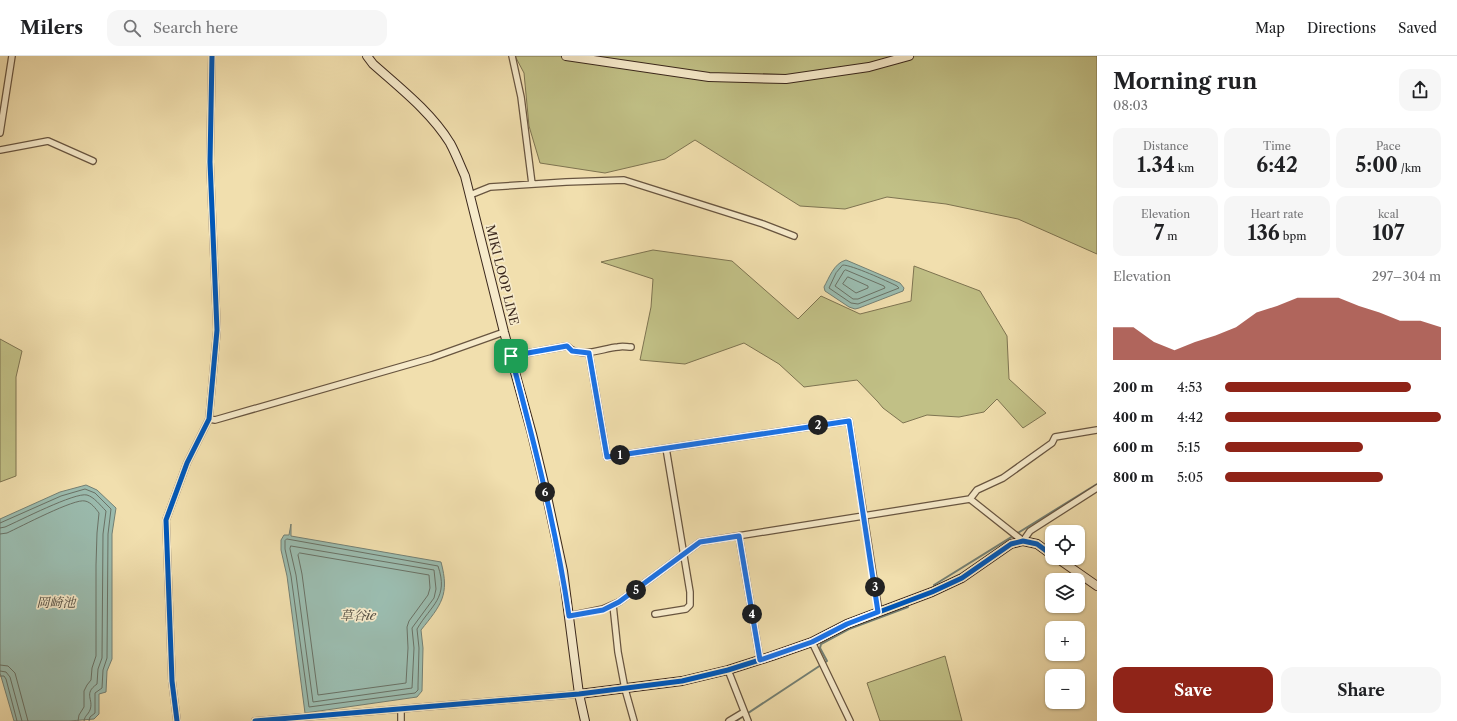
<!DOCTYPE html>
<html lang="en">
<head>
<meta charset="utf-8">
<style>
	body { margin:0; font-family:"Libre Caslon Text","Noto Serif JP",serif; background:#f6f6f6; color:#202124; height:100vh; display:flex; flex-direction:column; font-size:15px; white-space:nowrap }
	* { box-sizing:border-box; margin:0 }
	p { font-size:13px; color:#757577 }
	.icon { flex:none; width:22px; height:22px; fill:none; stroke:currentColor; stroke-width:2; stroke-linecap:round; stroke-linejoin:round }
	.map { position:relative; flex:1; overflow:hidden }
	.panel { display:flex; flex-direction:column; background:#fff; width:360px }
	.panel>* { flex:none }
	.controls { position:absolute; left:1045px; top:469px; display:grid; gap:8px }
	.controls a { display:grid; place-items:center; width:40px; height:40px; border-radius:8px; background:#fff; box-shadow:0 1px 3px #0004; font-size:20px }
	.pin { position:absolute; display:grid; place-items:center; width:34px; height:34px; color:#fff; margin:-17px; border-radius:8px; box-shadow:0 2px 6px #0006 }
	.km { position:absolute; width:20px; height:20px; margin:-10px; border-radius:50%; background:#222; color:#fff; font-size:11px; line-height:20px; text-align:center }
	.round { display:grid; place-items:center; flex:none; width:42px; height:42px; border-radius:12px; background:#f6f6f6 }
	.headline { display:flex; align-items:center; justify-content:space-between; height:68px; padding:0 16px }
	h1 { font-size:22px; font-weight:700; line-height:30px }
	.metrics { display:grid; grid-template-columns:repeat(3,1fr); gap:6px; height:68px; padding:4px 16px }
	.metrics div { display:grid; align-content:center; border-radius:10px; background:#f6f6f6; text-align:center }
	.metrics b { font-size:20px; font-weight:700 }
	.metrics small { font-size:11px; font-weight:400 }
	.metrics p { font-size:11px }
	.chart { height:112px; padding:8px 16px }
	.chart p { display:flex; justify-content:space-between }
	.chart svg { width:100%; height:72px; margin-top:4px; fill:#8f2418; opacity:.7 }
	.cta { display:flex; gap:8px; margin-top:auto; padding:8px 16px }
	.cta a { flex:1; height:46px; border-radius:12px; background:#8f2418; color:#fff; font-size:16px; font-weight:700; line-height:46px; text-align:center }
	.cta a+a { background:#f6f6f6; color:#202124 }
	ul { padding:0 16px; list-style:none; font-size:13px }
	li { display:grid; grid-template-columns:64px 48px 1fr; align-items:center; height:30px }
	li i { height:10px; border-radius:5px; background:#8f2418 }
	header { display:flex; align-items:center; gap:24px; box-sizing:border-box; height:56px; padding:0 20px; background:#fff; border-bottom:1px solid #e0e0e0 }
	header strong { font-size:19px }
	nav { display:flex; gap:22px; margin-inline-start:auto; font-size:14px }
	.search { width:280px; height:36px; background:#f6f6f6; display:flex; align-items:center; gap:10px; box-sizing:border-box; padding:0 14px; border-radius:12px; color:#757577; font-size:15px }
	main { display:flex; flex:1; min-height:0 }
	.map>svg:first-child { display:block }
	.green { fill:#c1c086; stroke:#7e7451 }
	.water { fill:#9bbcaf; stroke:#748074 }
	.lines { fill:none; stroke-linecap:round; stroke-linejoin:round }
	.shore { stroke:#6a7266; stroke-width:1 }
	.stream { stroke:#748074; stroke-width:2 }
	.street-casing { stroke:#685540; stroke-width:8 }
	.secondary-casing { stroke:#3a271c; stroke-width:10 }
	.street { stroke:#f6eaca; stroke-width:5.5 }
	.secondary { stroke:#f6eaca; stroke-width:8 }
	.cycleway-casing { stroke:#f6eaca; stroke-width:8 }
	.cycleway { stroke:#0057b8; stroke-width:5 }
	.route-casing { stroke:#fff; stroke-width:8 }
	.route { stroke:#1a73e8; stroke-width:5 }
	.labels { text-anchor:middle; stroke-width:3.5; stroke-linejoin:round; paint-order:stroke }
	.street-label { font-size:12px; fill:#3a271c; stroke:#f6eaca }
	.water-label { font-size:13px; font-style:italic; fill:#524c41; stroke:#f6eaca }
</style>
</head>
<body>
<header>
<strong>Milers</strong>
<div class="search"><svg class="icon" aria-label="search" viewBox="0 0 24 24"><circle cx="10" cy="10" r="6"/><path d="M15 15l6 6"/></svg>Search here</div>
<nav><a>Map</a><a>Directions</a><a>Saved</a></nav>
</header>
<main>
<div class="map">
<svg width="1097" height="665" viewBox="0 0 1097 665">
	<rect width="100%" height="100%" fill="#f1dfae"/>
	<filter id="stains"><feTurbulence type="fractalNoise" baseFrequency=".005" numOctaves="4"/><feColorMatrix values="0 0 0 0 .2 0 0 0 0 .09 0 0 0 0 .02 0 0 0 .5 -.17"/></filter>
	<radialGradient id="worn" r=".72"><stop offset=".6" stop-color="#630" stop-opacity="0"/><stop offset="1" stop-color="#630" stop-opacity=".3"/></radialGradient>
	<path class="green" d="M 515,0 L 1097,0 L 1097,198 L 1018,163 L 946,148 L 887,141 L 845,153 L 800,150 L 695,84 L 665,103 L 605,117 L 540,107 L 529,70 L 524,17 Z
		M 653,194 L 732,205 L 798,263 L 821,240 L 860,258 L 911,245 L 914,210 L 980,235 L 1007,280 L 1009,323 L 1046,357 L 1023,372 L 997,343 L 984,356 L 959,361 L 927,359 L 903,367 L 883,352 L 878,346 L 857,324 L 804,331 L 779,308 L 744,287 L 685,308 L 640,304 L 651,251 L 653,223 L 601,206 Z
		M 0,283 L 22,295 L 16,321 L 16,420 L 0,426 Z
		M 945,600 L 962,665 L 880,665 L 867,627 Z"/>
	<path class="water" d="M 846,204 L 900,227 L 904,232 L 903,235 L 859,252 L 855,253 L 849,251 L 825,235 L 824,231 C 829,222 834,207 846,204 Z
		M 86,429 L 97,434 L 116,452 L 112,478 L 112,603 L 107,615 L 106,636 L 99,638 L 99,658 L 94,663 L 69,665 L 14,665 L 0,617 L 0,463 L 60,436 Z
		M 291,468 L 291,480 L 441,506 C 450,539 441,549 421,574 L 423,592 L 422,635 L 417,641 L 305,657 L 287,520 L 281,494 L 281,484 L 284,479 L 289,479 Z"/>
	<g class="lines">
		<path class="shore" d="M 843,209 C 852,209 887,225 897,230 L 899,232 L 858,248 L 851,247 L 829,232 L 836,217 Z
			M 846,214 L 884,230 L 885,232 L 858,243 L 853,243 L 835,230 L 844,215 Z
			M 848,221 L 868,230 L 868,232 L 856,237 L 843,228 Z
			M 0,467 L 61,440 L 85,433 L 95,437 L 111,453 L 108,478 L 107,602 L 103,614 L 102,632 L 95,637 L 95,657 L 90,661 L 89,665
			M 0,472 L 5,471 C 19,465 75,436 87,439 C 94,441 100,449 106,455 L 103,478 L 102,602 L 98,613 L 97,628 C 83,638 94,643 90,654 C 88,659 85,659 84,665
			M 0,478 L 7,477 C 20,471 75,442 85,445 C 91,446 96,453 99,457 L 97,477 L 96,509 L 96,600 L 92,612 L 91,624 L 87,629 L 84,635 L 84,651 L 79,659 L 78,665
			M 287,483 L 438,510 C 449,542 431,549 417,573 L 419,592 L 418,629 L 418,634 L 415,637 L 309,651 L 291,520 L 285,493 L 285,485 Z
			M 291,490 L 434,514 L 436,533 L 434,542 L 412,572 L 414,592 L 412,632 L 313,646 L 296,519 L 290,493 Z
			M 300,497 L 429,519 L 430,532 L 428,539 L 409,565 L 407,571 L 408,592 L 406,627 L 318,639 L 302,518 L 298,499 Z
			M 0,609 L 8,610 L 15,617 L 28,665
			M 0,615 L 6,616 L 10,621 L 22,665
			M 0,620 L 4,620 L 6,623 L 17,665"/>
		<path class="stream" d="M 934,529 L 1097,428
			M 736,665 L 827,605 L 820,592 L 821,588 L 849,573 L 908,551"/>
		<g class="street-casing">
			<path id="street" d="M 512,0 L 521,41 L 532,128
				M 0,77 L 12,0
				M 0,94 L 48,85 L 93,105
				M 470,139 L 490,131 L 566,126 L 624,124 L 763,168 L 794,180
				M 589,297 L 607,401 L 849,365 L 879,556
				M 511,300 L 567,290 C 581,304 602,292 618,291 C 622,290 627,291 631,291
				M 209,363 L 215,364 L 431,302 L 504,276
				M 970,443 L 977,434 L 1003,422 L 1052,387 L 1055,381 L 1097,374
				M 739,480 L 760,604
				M 613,549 L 618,596 L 625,633 L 634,665
				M 655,558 L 686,553 L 690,549 L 690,536 L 666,392
				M 569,560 L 603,553 L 619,546 L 700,486 L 970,443 L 1023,485 L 1030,475 L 1097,432
				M 812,586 L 850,665
				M 728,614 L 748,665
				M 401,653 L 401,665
				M 177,665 L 172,625 L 166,464 L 187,407 L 209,363 L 217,274 L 210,106 L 212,0
				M 255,665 L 579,638
				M 729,665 L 744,656"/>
		</g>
		<g class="secondary-casing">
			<path id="secondary" d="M 367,0 L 373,8 C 400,32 431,56 450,87 C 456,98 460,109 465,120 L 504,276 L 532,378 L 546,436 L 563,515 L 579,638 L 585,665
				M 566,0 L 709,21 L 786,23 L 869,11 L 909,0
				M 1057,502 L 1097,530
				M 579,638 L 682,625 L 728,614 L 772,600 L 812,586 L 847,568 L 932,536 L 962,522 L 1011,488 L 1023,485 L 1037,488 L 1052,499"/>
		</g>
		<use href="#street" class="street"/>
		<use href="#secondary" class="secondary"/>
		<g class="cycleway-casing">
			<path id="cycleway" d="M 177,665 L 172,625 L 166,464 L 187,407 L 209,363 L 217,274 L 210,106 L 212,0
				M 255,665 L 579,638 L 682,625 L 728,614 L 772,600 L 812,586 L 847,568 L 932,536 L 962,522 L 1011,488 L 1023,485 L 1037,488 L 1052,499"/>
		</g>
		<use href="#cycleway" class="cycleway"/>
	</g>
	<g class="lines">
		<g class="route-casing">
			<path id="route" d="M 567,290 L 572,295 L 589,297 L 607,401 L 849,365 L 878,556 L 847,568 L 812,586 L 760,604 L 739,480 L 700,486 L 619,546 L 603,554 L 569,560 C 556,472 534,386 511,300 Z"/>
		</g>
		<use href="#route" class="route"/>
	</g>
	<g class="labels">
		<g class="street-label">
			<text transform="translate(502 219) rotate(76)" y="4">MIKI LOOP LINE</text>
		</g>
		<g class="water-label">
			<text x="56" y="551">岡崎池</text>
			<text x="358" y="564">草谷ie</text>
		</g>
	</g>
	<rect width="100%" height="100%" filter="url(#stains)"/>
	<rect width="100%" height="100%" fill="url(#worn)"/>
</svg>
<div class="controls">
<a><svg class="icon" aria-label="locate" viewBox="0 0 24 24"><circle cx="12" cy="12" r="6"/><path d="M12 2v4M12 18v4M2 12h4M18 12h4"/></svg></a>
<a><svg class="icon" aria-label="layers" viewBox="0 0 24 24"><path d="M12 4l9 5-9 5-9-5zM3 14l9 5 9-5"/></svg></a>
<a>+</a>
<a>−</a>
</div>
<div class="pin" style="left:511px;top:300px;background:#1e9e55"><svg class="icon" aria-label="arrive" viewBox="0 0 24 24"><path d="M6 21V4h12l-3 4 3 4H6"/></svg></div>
<b class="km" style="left:620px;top:399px">1</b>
<b class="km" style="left:818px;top:369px">2</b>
<b class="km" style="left:875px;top:531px">3</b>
<b class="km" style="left:752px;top:558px">4</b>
<b class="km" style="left:636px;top:534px">5</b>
<b class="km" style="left:545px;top:436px">6</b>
</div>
<section class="panel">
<div class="headline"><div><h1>Morning run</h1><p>08:03</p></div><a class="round"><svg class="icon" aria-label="share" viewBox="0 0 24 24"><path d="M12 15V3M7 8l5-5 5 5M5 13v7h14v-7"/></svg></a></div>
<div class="metrics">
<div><p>Distance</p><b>1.34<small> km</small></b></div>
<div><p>Time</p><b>6:42</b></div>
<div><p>Pace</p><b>5:00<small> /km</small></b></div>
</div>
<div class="metrics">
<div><p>Elevation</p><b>7<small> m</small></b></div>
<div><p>Heart rate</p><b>136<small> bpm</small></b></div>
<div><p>kcal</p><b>107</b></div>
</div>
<div class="chart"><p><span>Elevation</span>297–304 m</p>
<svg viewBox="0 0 160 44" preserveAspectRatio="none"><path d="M0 44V24L10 24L20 33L30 38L40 33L50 29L60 24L70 15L80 11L90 6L100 6L110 6L120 11L130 15L140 20L150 20L160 24V44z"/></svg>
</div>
<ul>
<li><b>200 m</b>4:53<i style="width:86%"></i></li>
<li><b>400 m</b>4:42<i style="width:100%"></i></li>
<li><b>600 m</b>5:15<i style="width:64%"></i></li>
<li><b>800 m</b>5:05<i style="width:73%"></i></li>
</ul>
<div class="cta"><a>Save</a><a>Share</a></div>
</section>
</main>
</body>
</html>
